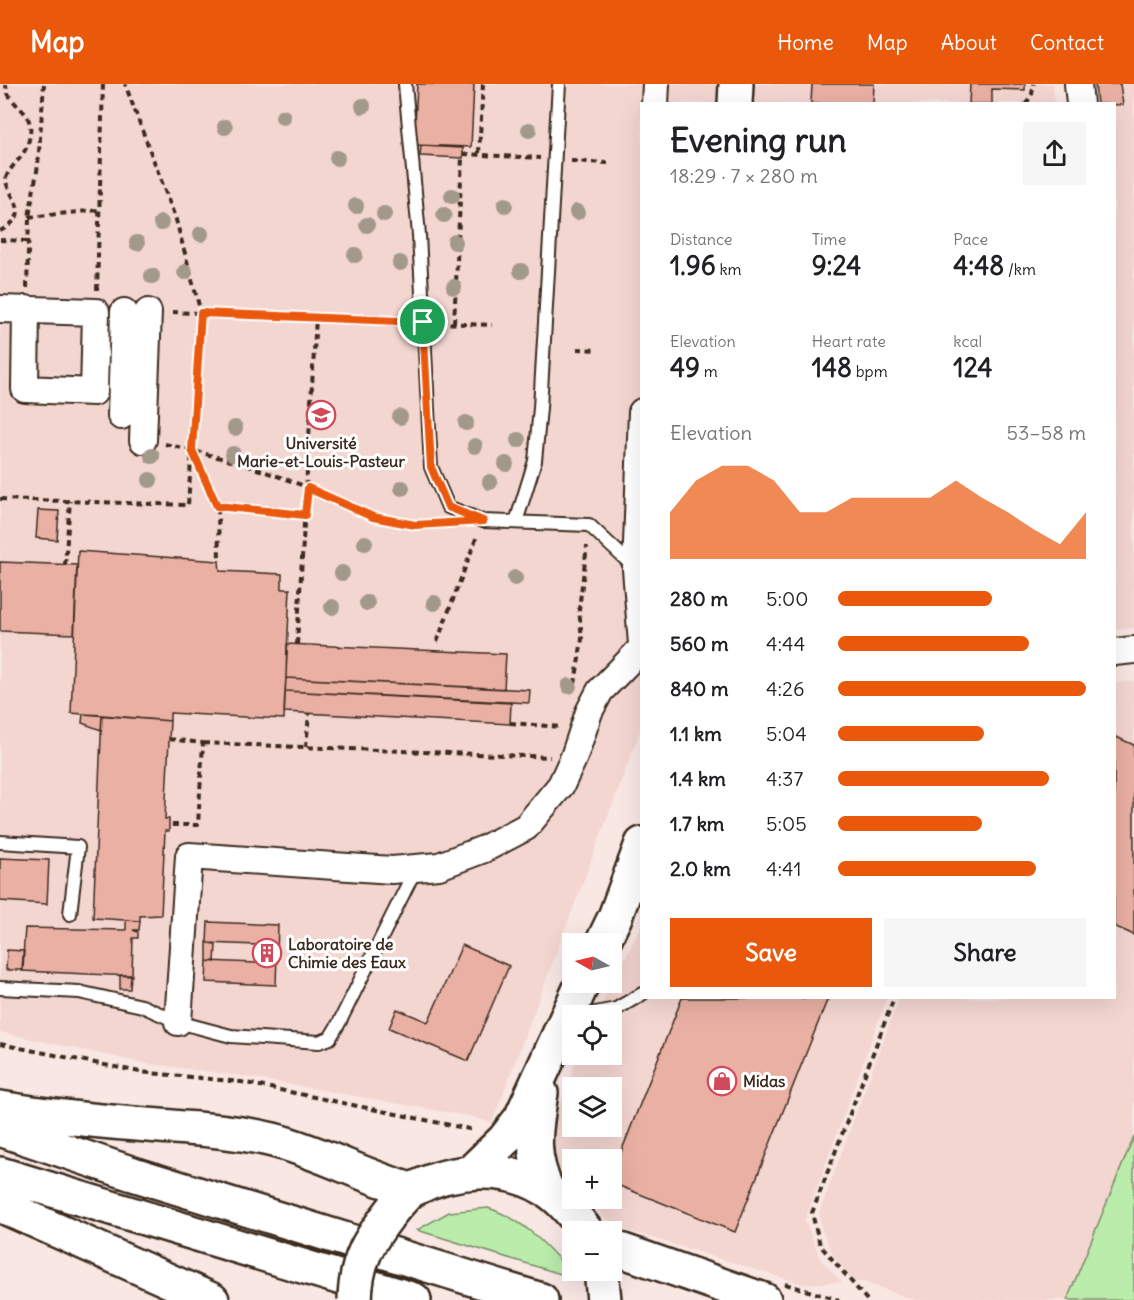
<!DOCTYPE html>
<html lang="en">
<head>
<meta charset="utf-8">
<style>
	body { margin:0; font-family:Delius,sans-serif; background:#f6f6f6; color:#202124; height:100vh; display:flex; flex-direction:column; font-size:22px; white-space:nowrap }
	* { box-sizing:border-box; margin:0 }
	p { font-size:20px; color:#757577 }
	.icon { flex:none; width:33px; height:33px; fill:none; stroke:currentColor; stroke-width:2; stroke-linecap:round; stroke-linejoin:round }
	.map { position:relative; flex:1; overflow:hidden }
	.side { position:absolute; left:640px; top:18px; width:476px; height:897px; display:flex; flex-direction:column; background:#fff; border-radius:0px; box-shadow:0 6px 24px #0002 }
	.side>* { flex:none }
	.needle { width:39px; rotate:278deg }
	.fabs { position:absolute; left:562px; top:849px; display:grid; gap:12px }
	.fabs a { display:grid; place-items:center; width:60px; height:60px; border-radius:0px; background:#fff; box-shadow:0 6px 24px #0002; font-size:30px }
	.pin { position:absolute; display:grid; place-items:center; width:51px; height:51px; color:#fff; margin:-26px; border:3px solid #fff; border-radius:50%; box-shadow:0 2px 6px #0007 }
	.round { display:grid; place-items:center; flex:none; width:63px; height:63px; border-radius:0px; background:#f6f6f6 }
	.head { display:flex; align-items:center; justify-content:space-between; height:102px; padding:0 30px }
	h1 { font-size:33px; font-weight:800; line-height:45px }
	.stats { display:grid; grid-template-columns:repeat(3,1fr); gap:9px; height:102px; padding:6px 30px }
	.stats div { display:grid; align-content:center }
	.stats b { font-size:26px; font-weight:800 }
	.stats small { font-size:16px; font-weight:400 }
	.stats p { font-size:16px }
	.chart { height:168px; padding:12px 30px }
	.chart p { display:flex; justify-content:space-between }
	.chart svg { width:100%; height:108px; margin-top:6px; fill:#ea580c; opacity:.7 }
	.primary-button { display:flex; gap:12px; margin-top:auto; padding:12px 30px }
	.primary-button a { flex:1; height:69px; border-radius:0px; background:#ea580c; color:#fff; font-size:24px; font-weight:800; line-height:69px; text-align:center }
	.primary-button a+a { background:#f6f6f6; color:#202124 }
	ul { padding:0 30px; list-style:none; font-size:20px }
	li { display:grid; grid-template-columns:96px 72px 1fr; align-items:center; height:45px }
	li i { height:15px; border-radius:8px; background:#ea580c }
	header { display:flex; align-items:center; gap:36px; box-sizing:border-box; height:84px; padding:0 30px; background:#ea580c; color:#fff }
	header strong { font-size:28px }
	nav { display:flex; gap:33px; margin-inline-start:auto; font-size:21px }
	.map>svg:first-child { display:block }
	.built { fill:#f4d6d1; fill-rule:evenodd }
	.green { fill:#baecac; stroke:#7a8b65; stroke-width:1.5 }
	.building { fill:#eab0a4; stroke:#3b2a1e; stroke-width:1.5 }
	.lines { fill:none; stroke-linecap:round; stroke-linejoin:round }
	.lane-casing { stroke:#3b2a1e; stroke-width:16 }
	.street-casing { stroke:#3b2a1e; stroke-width:30 }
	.secondary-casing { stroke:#3b2a1e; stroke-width:38 }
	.highway-casing { stroke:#3b2a1e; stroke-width:38 }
	.path { stroke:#3b2a1e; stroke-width:4; stroke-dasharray:6 4.5; stroke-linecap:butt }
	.lane { stroke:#fff; stroke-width:12 }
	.street { stroke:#fff; stroke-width:26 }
	.secondary { stroke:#fff; stroke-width:33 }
	.highway { stroke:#fff; stroke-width:33 }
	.secondary-bridge-casing { stroke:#3b2a1e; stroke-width:38; stroke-linecap:butt }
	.secondary-bridge { stroke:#fff; stroke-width:33 }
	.tree { fill:#a2998b }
	.route-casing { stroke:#fff; stroke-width:12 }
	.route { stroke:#ea580c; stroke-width:8 }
	.labels { text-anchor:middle; stroke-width:6; stroke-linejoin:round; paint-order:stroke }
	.poi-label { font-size:16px; font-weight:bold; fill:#3b2a1e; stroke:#fff; text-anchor:start }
</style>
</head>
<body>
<header>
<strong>Map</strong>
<nav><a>Home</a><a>Map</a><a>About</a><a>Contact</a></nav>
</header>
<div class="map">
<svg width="1134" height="1216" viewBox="0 0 1134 1216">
	<rect width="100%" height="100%" fill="#f9e7e4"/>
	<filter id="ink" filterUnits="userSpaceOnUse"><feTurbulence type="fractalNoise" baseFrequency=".0167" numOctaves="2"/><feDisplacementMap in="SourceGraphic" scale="12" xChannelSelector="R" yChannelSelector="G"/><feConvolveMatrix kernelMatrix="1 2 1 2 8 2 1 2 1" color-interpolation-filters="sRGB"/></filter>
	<g filter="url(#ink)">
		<path class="built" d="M 0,0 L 717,0 L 716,19 L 642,20 L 642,642 L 492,1039 L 474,1033 L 241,992 L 142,979 L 0,948 Z
			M 750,0 L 1053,0 L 1055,19 L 749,20 Z
			M 1096,0 L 1134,0 L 1134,544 L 1115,546 L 1114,20 Z
			M 1134,597 L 1134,1216 L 914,1216 L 864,1198 L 854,1198 L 834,1173 L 821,1144 L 819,1129 L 899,914 L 1114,914 L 1115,599 Z
			M 642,841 L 642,914 L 887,914 L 805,1136 L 821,1176 L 842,1198 L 803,1200 L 626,1146 L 607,1136 L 586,1115 L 612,1114 L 612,1076 L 573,1076 L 573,1102 L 564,1094 L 553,1069 L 556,1032 L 578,971 L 612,970 L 612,932 L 596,931 ZM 573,1004 L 612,1004 L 612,1042 L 573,1042 Z"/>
		<path class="green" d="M 1134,1052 L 1134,1216 L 1067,1216 Z
			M 488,1124 C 527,1136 550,1166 577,1195 L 417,1146 L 449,1128 Z"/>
		<path class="building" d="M 417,0 L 474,0 L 471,63 L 414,61 Z
			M 812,0 L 874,0 L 873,20 L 811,20 Z
			M 970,0 L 1025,0 L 1025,6 L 992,5 L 992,20 L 969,20 Z
			M 1095,0 L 1120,0 L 1123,21 L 1097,20 Z
			M 421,62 L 463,64 L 463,74 L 420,72 Z
			M 38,426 L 59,427 L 57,456 L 36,454 Z
			M 78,467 L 219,477 L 220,487 L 282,490 L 282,505 L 290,505 L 284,635 L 170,629 L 170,637 L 71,629 Z
			M 0,478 L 77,481 L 74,550 L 0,547 Z
			M 287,560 L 506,570 L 504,605 L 286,594 Z
			M 286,594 L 530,606 L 529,619 L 285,607 Z
			M 285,607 L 511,619 L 510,640 L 284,628 Z
			M 83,630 L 102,631 L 101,646 L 82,639 Z
			M 102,631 L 170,637 L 165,735 L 169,735 L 169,747 L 165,747 L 161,831 L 140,832 L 140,837 L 93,834 Z
			M 1114,652 L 1134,661 L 1134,851 L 1114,842 Z
			M 0,774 L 49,776 L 47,820 L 0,817 Z
			M 126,836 L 140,837 L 139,846 L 133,846 L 138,848 L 138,854 L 133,854 L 132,892 L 22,887 L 25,844 L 126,846 Z
			M 208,838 L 278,841 L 276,901 L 206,898 L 207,877 L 256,879 L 257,861 L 207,859 Z
			M 207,859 L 216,860 L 215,878 L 207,877 Z
			M 462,861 L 509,882 L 468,977 L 389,944 L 397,925 L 428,938 Z
			M 7,866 L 24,867 L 23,886 L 6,886 Z
			M 120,891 L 131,891 L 130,905 L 120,905 Z
			M 682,914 L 828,914 L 735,1148 L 612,1099 L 612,1091 Z"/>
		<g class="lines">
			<g class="lane-casing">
				<path id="lane" d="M 405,0 L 419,151 L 431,383 L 448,423 L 483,437 L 589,441 L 635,484
					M 516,438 L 535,377 L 540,324 L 559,0
					M 0,758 L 78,763 L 70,830
					M 0,904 L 79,908 L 142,922 L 178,938 L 231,952 L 319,958 L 330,954 L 339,939 L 416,784
					M 579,932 L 616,925 L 642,910"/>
			</g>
			<g class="street-casing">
				<path id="street" d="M 1078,0 L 1080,20
					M 655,20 L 656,0
					M 0,225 L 96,228 L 94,308 L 25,305 L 26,225
					M 642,328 L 636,485 L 642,560
					M 121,332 L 124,228
					M 143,356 L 148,228
					M 1114,568 L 1134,566
					M 178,938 L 189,772 L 392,786 L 439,782 L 484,765 L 526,743 L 561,701 L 574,673 L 589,628 L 600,607 L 642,564"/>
			</g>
			<g class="secondary-casing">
				<path id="secondary" d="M 735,20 L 736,0
					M 602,860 L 615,833 L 642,760
					M 541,1009 C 535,1047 530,1070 547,1106
					M 472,1087 L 504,1056 L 521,1034 L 583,898
					M 394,1124 C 400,1118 406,1109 414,1105 C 454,1084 506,1081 545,1105 C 562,1115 575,1133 587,1148
					M 601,1186 L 604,1216"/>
			</g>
			<g class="highway-casing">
				<path id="highway" d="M 0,1024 C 53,1033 106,1038 160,1042 C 198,1045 236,1047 273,1056 C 321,1068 364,1093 411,1106
					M 0,1045 L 133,1090 L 541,1216
					M 0,1090 L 414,1216
					M 0,1121 L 212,1216
					M 612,1163 L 764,1216"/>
			</g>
			<path class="path" d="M 1026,20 L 1032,10 L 1034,0
				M 479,69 L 483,0
				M 463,70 L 540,74
				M 571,77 L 608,79
				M 29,133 L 98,126
				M 0,147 C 37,128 5,112 6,94 C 10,82 22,75 27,62 C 41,23 7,26 6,0
				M 0,156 L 28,157
				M 27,204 L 29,133 L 38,81 L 44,0
				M 97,206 L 103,0
				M 172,228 L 407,237
				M 439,239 L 492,241
				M 454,239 L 462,74
				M 577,265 L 598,266
				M 165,360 C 214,371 262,385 309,404 C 359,424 387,443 443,439
				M 192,367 L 214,410 L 218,426 L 219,477
				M 0,415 L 188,421 L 201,229 L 176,136 L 125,0
				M 217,422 L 305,431
				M 65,481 L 70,417
				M 437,558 L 477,452
				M 297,560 L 316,233
				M 575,600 L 582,555 L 579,525 L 587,462
				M 510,639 L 560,643
				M 169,655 L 203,659 L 198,741 L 169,741
				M 203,659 L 550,673
				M 306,663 L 309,630
				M 0,960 L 140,988 L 241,998 L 474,1046
				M 785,1200 L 839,1216
				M 867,1216 L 820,1161 L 812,1129 L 894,914"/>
			<use href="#lane" class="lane"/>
			<use href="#street" class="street"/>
			<use href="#secondary" class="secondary"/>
			<use href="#highway" class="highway"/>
			<g class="secondary-bridge-casing">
				<path id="secondary-bridge" d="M 355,1216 C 356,1175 369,1156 394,1124"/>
			</g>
			<use href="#secondary-bridge" class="secondary-bridge"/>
		</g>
		<g class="tree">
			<circle cx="363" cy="22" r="8"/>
			<circle cx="283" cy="33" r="8"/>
			<circle cx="225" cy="43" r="8"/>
			<circle cx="529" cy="46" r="8"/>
			<circle cx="337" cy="74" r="8"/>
			<circle cx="452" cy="112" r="8"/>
			<circle cx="505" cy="121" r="8"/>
			<circle cx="356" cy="122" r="8"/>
			<circle cx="577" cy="128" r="8"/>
			<circle cx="384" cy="130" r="8"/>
			<circle cx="444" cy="131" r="8"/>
			<circle cx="161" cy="139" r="8"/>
			<circle cx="367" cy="141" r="8"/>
			<circle cx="201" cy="150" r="8"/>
			<circle cx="455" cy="158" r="8"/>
			<circle cx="137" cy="159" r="8"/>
			<circle cx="355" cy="171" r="8"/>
			<circle cx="400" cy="179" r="8"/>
			<circle cx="521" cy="187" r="8"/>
			<circle cx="185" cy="188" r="8"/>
			<circle cx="152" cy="192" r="8"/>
			<circle cx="454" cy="203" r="8"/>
			<circle cx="400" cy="333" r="8"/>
			<circle cx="466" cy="339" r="8"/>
			<circle cx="235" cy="344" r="8"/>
			<circle cx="518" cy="356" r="8"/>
			<circle cx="475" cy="362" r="8"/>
			<circle cx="233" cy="370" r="8"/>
			<circle cx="152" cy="372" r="8"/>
			<circle cx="506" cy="380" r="8"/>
			<circle cx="150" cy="396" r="8"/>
			<circle cx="490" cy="398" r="8"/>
			<circle cx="402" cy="404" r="8"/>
			<circle cx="365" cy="459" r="8"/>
			<circle cx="342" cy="489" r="8"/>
			<circle cx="515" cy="494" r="8"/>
			<circle cx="367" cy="519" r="8"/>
			<circle cx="434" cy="519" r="8"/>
			<circle cx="332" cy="523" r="8"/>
			<circle cx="569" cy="602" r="8"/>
		</g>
	</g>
	<g class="lines" filter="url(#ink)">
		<g class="route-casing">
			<path id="route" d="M 201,229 L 423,238 L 431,383 L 448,423 L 483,437 L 415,441 L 373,433 L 308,404 L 305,431 L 217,422 L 192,366 Z"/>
		</g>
		<use href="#route" class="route"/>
	</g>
	<defs>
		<g id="university-ring" transform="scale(1.5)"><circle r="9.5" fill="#fff" stroke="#d1495b" stroke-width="1.5"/><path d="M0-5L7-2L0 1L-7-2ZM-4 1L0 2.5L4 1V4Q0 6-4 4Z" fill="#d1495b"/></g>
		<g id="building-ring" transform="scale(1.5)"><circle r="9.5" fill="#fff" stroke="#d1495b" stroke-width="1.5"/><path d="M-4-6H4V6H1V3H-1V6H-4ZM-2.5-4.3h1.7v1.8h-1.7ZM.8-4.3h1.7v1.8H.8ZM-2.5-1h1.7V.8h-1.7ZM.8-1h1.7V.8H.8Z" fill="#d1495b"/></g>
		<g id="shop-ring" transform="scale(1.5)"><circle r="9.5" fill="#fff" stroke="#d1495b" stroke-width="1.5"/><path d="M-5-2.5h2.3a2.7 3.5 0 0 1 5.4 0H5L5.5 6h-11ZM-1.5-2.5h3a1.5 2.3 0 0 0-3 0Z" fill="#d1495b"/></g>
	</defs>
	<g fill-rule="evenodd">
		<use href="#university-ring" x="321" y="331"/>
		<use href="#building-ring" x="267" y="869"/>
		<use href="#shop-ring" x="722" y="997"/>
	</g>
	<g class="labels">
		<g class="poi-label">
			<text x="321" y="365" text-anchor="middle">Université<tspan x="321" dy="18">Marie-et-Louis-Pasteur</tspan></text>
			<text x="288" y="866">Laboratoire de<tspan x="288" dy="18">Chimie des Eaux</tspan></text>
			<text x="743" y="1003">Midas</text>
		</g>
	</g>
</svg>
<div class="fabs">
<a><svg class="needle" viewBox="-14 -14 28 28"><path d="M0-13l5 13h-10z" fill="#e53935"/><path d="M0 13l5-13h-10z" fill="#757577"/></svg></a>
<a><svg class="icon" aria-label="locate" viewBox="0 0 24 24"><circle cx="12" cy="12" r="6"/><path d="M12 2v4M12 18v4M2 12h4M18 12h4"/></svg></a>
<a><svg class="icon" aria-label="layers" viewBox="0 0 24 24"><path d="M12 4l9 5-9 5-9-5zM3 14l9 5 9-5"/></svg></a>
<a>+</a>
<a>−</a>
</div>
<div class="pin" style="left:423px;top:238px;background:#1e9e55"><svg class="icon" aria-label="arrive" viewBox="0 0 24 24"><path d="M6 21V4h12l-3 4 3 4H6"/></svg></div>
<section class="side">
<div class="head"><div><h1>Evening run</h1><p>18:29 · 7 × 280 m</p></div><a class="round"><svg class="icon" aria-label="share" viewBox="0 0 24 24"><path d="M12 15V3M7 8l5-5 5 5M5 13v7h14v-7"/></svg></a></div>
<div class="stats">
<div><p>Distance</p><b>1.96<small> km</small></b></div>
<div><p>Time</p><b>9:24</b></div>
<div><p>Pace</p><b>4:48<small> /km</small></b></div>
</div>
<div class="stats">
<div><p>Elevation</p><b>49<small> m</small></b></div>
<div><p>Heart rate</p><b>148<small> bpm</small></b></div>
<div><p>kcal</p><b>124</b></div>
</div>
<div class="chart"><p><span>Elevation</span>53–58 m</p>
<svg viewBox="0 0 160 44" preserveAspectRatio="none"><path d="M0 44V25L10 12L20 6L30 6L40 12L50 25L60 25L70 19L80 19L90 19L100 19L110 12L120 19L130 25L140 32L150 38L160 25V44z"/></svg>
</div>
<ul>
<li><b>280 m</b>5:00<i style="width:62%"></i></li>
<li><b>560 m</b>4:44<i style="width:77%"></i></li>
<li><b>840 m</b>4:26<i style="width:100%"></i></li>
<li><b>1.1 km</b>5:04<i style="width:59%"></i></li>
<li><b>1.4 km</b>4:37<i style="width:85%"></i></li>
<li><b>1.7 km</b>5:05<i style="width:58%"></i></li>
<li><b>2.0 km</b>4:41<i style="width:80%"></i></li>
</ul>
<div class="primary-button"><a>Save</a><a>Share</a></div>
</section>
</div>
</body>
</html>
